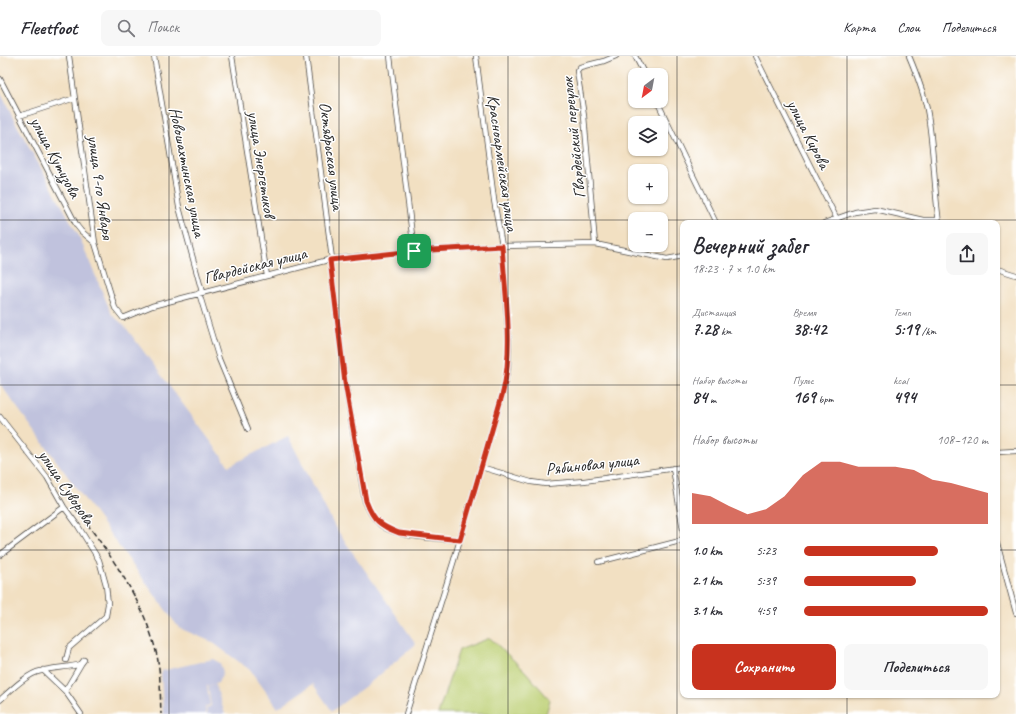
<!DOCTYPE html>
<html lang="ru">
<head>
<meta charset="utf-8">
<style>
	body { margin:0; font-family:Caveat,sans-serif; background:#f7f7f7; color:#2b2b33; height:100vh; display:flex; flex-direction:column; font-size:15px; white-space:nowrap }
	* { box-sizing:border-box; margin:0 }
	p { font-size:13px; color:#7c7c81 }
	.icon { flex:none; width:22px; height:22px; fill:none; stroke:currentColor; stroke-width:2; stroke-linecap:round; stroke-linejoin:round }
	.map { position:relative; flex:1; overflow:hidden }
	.side { position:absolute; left:680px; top:164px; width:320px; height:478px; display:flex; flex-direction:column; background:#fff; border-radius:8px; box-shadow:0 1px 3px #0004 }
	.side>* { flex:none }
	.needle { width:26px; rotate:212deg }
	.controls { position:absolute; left:628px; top:12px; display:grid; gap:8px }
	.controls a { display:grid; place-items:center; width:40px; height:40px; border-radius:8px; background:#fff; box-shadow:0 1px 3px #0004; font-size:20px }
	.pin { position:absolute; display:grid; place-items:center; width:34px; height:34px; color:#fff; margin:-17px; border-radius:8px; box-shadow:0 2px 6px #0006 }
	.round { display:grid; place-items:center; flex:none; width:42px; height:42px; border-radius:8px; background:#f7f7f7 }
	.overview { display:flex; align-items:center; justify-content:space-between; height:68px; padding:0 12px }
	h1 { font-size:22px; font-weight:700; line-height:30px }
	.stats { display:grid; grid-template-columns:repeat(3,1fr); gap:6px; height:68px; padding:4px 12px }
	.stats div { display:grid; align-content:center }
	.stats b { font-size:17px; font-weight:700 }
	.stats small { font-size:11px; font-weight:400 }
	.stats p { font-size:11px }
	.chart { height:112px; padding:8px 12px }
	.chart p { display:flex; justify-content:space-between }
	.chart svg { width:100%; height:72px; margin-top:4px; fill:#c8321e; opacity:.7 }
	.cta { display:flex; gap:8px; margin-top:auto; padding:8px 12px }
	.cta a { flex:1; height:46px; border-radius:8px; background:#c8321e; color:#fff; font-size:16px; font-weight:700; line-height:46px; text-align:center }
	.cta a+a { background:#f7f7f7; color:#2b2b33 }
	ul { padding:0 12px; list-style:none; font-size:13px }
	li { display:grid; grid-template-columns:64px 48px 1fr; align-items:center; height:30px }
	li i { height:10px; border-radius:5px; background:#c8321e }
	header { display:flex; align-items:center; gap:24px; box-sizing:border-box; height:56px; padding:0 20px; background:#fff; border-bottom:1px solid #e1e1e2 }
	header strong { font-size:19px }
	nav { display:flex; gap:22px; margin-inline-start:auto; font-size:14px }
	.search { width:280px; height:36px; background:#f7f7f7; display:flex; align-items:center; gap:10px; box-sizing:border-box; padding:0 14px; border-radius:8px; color:#7c7c81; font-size:15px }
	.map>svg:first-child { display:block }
	.industrial { fill:#c0c2dd }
	.green { fill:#bccf72; stroke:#747d4e }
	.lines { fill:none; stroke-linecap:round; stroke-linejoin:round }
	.minor-casing { stroke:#494642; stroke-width:6 }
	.minor { stroke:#fff; stroke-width:4.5 }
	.rail { stroke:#2b2b2b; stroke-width:1.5; stroke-dasharray:6 3; stroke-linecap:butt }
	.route-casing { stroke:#fff; stroke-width:8 }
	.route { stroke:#c8321e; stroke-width:5 }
	.grid { fill:none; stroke:#2b2b2b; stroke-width:1; stroke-opacity:0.55 }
	.labels { text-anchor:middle; stroke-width:3; stroke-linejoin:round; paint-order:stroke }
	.street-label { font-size:17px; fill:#2b2b2b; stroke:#fff }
</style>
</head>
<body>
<header>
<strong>Fleetfoot</strong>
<div class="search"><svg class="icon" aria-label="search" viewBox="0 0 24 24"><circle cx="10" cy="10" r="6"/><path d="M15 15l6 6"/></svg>Поиск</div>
<nav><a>Карта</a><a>Слои</a><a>Поделиться</a></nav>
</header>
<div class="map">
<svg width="1016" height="658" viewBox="0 0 1016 658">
	<rect width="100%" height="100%" fill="#fff"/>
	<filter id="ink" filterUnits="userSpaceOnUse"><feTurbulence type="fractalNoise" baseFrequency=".025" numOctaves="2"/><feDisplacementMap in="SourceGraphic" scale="8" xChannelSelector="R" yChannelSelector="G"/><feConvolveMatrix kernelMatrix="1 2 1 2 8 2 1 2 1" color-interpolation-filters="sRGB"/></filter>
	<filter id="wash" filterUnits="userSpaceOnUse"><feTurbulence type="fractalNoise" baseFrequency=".012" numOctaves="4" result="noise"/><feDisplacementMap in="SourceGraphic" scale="16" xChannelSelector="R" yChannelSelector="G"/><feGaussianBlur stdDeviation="0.9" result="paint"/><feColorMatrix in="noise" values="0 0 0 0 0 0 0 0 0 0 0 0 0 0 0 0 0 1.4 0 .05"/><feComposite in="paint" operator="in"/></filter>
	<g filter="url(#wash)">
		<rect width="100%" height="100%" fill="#f2e0c2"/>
		<path class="industrial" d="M 0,35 L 13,62 L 79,180 L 112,259 L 124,269 L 229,410 L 288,380 L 335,471 L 416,588 L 376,622 L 332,655 L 313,628 L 278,652 L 250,614 L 212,586 L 179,572 L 0,328 Z
			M 213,603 L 220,607 L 223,616 L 218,627 L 207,630 L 210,649 L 205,651 L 206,658 L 163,658 L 161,615 Z
			M 215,628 L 225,658 L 207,658 L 206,652 L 211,650 L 208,630 Z"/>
		<path class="green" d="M 490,582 L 525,615 L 550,644 L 546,658 L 438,658 L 459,594 Z"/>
	</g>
	<g filter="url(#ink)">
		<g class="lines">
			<g class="minor-casing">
				<path id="minor" d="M 69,0 L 95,187 L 115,252 L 123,262 L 152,250 L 332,203 L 414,195 L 502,190 L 595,188 L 667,203 L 683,200
					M 154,0 L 179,151 L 202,236
					M 232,0 L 267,220
					M 306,0 L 332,203
					M 390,0 L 414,195
					M 635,0 L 645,19
					M 755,0 L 839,167
					M 909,0 C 917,19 925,39 928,59 C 934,95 934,131 939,167
					M 0,23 L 77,170 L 81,175 L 95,187
					M 657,45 L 716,167
					M 19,60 L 75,42
					M 824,167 L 855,156 L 875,153 L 923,164 L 938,164
					M 595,188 L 584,60 L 577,15 L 580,11 L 604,5 L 616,0
					M 330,204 L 345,327 L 365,445 C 369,454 373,463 381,469 C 398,482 438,482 460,484
					M 997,213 L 1016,219
					M 199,237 L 219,303 L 248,373
					M 0,361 L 47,421 L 64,451 L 78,470 L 99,504 L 106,529 L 108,548 L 106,560 L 69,592 L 66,604
					M 997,396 L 1016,395
					M 481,411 L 531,426 L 546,428 L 584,425 L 683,411
					M 673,412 L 683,474
					M 997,487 L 1016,557
					M 0,499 L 64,451
					M 598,506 L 680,485 L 683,482
					M 43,614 L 65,635 L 81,658
					M 65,635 L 81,608
					M 0,644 C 10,635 28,617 41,615 C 54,611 68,612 81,608 L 84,604
					M 406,658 L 454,504 L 503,336 L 508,312 L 509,287 L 502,190 L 494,144 L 476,0"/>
			</g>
			<use href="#minor" class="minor"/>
			<path class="rail" d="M 76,453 C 109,497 145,545 157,600 C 161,618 160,639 161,658"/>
		</g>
	</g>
	<g class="lines" filter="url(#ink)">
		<g class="route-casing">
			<path id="route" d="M 502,190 C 505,238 514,289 503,336 L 460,484 L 399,477 C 380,470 373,464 366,445 L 345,327 L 330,204 L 414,195 Z"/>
		</g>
		<use href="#route" class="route"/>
	</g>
	<path class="grid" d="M 169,0 L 169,658M 339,0 L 339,658M 508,0 L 508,658M 677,0 L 677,658M 847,0 L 847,167M 0,164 L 635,164M 661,164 L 1016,164M 0,329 L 683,329M 997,329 L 1016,329M 0,494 L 683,494M 997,494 L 1016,494M 847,639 L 847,658"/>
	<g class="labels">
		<g class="street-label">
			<text transform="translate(809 78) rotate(63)" y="6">улица Кирова</text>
			<text transform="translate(573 82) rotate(-96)" y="6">Гвардейский переулок</text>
			<text transform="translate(332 100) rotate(83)" y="6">Октябрьская улица</text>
			<text transform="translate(56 101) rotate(62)" y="6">улица Кутузова</text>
			<text transform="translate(503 107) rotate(82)" y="6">Красноармейская улица</text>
			<text transform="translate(262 108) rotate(81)" y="6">улица Энергетиков</text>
			<text transform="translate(188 116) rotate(79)" y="6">Новошахтинская улица</text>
			<text transform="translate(101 131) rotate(82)" y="6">улица 9-го Января</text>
			<text transform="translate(255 209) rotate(-14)" y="6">Гвардейская улица</text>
			<text transform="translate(592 408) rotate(-6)" y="6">Рябиновая улица</text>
			<text transform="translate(67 431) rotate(56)" y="6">улица Суворова</text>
		</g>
	</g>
</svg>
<div class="controls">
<a><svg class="needle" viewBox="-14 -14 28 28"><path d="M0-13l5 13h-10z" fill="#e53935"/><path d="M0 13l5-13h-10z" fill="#7c7c81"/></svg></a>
<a><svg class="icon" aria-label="layers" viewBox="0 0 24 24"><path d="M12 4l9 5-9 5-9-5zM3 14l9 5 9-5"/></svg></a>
<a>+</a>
<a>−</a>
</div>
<div class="pin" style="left:414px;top:195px;background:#1e9e55"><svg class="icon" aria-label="arrive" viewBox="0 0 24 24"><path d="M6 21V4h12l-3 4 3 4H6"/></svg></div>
<section class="side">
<div class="overview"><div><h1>Вечерний забег</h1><p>18:23 · 7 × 1.0 km</p></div><a class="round"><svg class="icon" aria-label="share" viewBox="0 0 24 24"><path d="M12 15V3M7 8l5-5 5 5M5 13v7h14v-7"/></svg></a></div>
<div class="stats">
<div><p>Дистанция</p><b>7.28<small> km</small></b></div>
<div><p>Время</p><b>38:42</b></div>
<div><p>Темп</p><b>5:19<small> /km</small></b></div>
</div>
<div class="stats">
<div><p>Набор высоты</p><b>84<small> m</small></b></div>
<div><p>Пульс</p><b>169<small> bpm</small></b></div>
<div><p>kcal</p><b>494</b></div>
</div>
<div class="chart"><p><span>Набор высоты</span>108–120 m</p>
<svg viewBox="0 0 160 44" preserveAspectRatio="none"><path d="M0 44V25L10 27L20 33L30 38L40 35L50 27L60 14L70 6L80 6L90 9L100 9L110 9L120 11L130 17L140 19L150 22L160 25V44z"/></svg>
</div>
<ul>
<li><b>1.0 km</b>5:23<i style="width:73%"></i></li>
<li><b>2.1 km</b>5:39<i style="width:61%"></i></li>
<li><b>3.1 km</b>4:59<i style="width:100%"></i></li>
</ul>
<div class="cta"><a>Сохранить</a><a>Поделиться</a></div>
</section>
</div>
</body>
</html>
